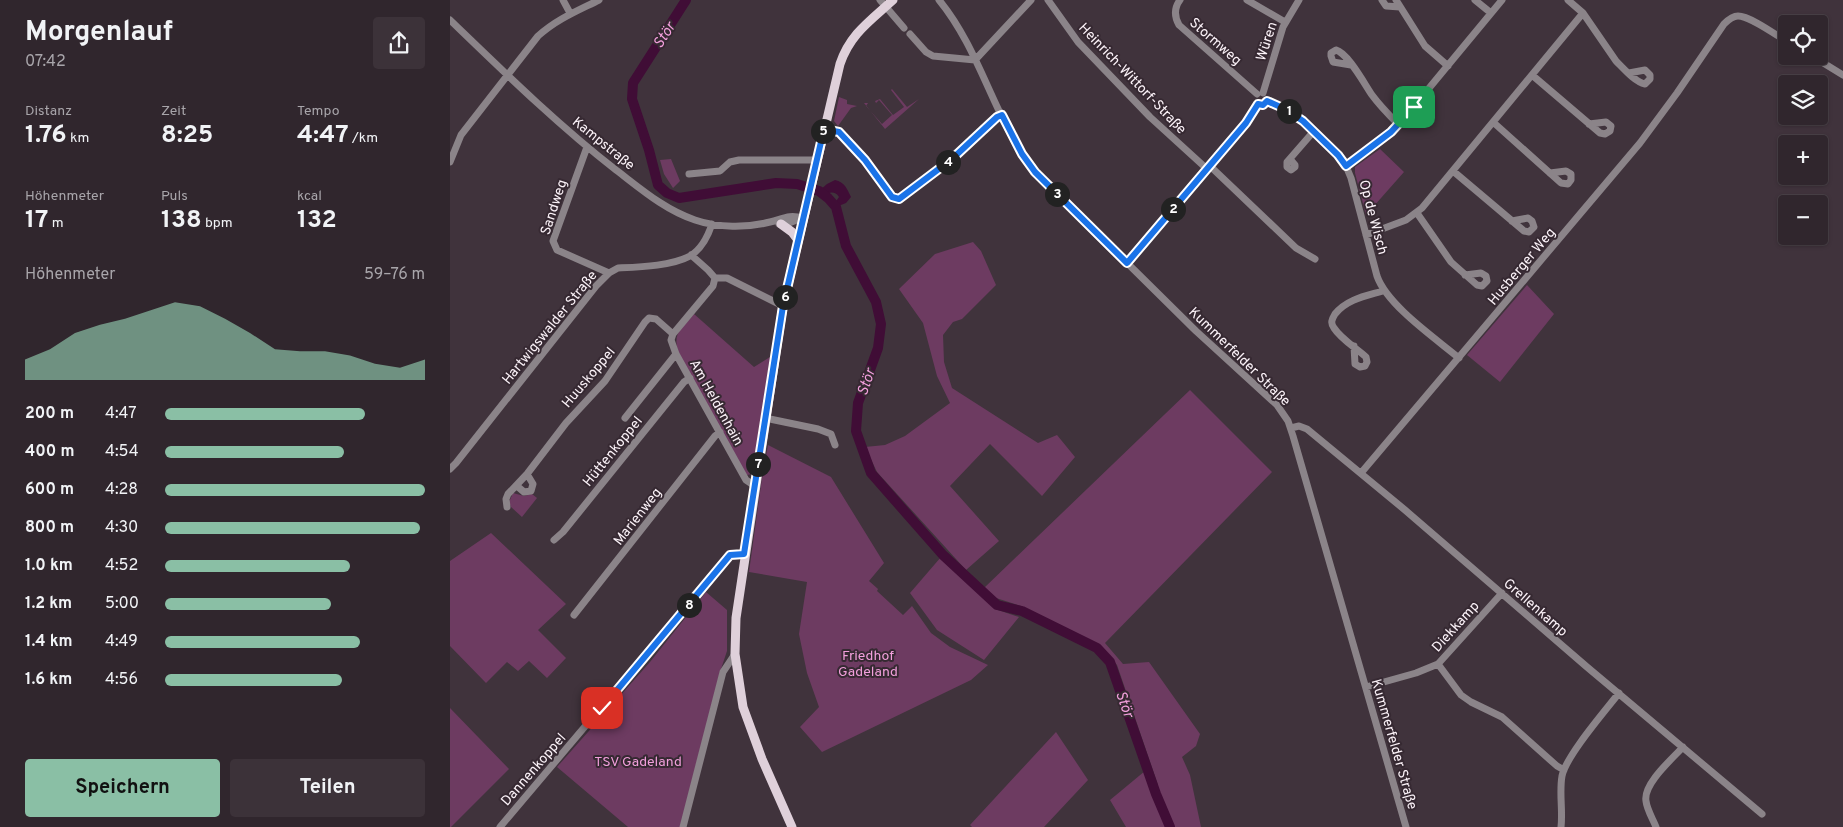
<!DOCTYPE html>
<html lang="de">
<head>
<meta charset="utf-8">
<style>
	body { margin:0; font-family:Overpass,sans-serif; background:#3c3239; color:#f1f3f6; height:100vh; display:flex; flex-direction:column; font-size:19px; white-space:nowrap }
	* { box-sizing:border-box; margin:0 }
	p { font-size:16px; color:#a8a5aa }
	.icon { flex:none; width:28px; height:28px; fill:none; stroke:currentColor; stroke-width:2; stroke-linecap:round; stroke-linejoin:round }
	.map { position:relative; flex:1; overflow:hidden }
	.drawer { display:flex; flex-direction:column; background:#30262d; width:450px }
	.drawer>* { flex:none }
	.controls { position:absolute; left:1328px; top:15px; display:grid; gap:10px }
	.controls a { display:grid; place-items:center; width:50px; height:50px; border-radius:5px; background:#30262d; box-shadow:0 1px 4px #0004,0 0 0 1px #4b4349; font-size:25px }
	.pin { position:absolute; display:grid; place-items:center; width:42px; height:42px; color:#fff; margin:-21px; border-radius:10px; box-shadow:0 2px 8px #0006 }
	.km { position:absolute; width:25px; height:25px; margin:-12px; border-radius:50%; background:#222; color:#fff; font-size:14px; line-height:25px; text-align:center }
	.round { display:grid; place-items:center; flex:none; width:52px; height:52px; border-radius:5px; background:#3c3239 }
	.overview { display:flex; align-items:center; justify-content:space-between; height:85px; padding:0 25px }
	h1 { font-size:28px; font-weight:700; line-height:38px }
	.stats { display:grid; grid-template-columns:repeat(3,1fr); gap:8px; height:85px; padding:5px 25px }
	.stats div { display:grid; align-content:center }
	.stats b { font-size:25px; font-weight:700 }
	.stats small { font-size:14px; font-weight:400 }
	.stats p { font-size:14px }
	.chart { height:140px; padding:10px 25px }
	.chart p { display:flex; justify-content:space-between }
	.chart svg { width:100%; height:90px; margin-top:5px; fill:#8abfa5; opacity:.7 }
	.action { display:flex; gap:10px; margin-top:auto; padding:10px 25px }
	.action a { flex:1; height:58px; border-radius:5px; background:#8abfa5; color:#111; font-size:20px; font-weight:700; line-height:58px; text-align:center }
	.action a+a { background:#3c3239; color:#f1f3f6 }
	ul { padding:0 25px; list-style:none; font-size:16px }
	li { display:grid; grid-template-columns:80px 60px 1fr; align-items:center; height:38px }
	li i { height:12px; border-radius:6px; background:#8abfa5 }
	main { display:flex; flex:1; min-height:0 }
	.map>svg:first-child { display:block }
	.green { fill:#6d3b61 }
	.water { fill:#400d36 }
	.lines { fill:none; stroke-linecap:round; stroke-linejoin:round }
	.river { stroke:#400d36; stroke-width:10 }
	.minor { stroke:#8b8489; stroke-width:7 }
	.major { stroke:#dfd0da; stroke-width:9 }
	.route-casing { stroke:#fff; stroke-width:10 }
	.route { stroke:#1a73e8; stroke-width:6 }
	.labels { text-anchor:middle; stroke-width:4; stroke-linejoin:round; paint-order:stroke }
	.street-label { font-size:14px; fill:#fbf2f8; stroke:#362932 }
	.park-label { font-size:14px; fill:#f29fdc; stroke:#362932 }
	.water-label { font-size:15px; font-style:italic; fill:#f29fdc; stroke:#362932 }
</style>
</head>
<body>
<main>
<section class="drawer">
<div class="overview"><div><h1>Morgenlauf</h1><p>07:42</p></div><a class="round"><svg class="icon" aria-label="share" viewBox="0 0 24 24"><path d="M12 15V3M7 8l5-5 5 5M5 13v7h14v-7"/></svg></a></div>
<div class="stats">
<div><p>Distanz</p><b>1.76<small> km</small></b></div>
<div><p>Zeit</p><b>8:25</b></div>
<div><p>Tempo</p><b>4:47<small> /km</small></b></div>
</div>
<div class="stats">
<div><p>Höhenmeter</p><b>17<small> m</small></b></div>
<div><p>Puls</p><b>138<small> bpm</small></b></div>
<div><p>kcal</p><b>132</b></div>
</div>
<div class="chart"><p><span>Höhenmeter</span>59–76 m</p>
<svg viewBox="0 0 160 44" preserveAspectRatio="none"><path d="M0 44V34L10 29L20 21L30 17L40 14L50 10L60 6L70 8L80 14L90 21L100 29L110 30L120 30L130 32L140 36L150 38L160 34V44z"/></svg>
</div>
<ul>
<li><b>200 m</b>4:47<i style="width:77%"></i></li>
<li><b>400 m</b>4:54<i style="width:69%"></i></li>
<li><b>600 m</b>4:28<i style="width:100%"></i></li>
<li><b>800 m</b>4:30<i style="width:98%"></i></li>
<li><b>1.0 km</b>4:52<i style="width:71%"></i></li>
<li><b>1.2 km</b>5:00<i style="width:64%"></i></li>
<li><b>1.4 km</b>4:49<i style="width:75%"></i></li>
<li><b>1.6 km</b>4:56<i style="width:68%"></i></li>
</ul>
<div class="action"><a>Speichern</a><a>Teilen</a></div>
</section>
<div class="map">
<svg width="1393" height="827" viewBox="0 0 1393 827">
	<rect width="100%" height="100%" fill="#40333c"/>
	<path class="green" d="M 442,89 L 457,107 L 469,99 L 435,129 L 414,103 L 418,103 L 416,106 L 432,124 L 442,115 L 429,100 L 426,103 L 425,101 L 430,99 L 443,115 L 454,107 L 441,90 Z
		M 389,97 L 397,100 L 397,104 L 407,106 L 401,108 L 388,126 L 384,121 Z
		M 930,149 L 954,172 L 916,215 L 905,173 L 905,167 Z
		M 221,159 L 230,181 L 223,188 L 214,174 L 210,160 Z
		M 523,242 L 531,251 L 546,285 L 512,319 L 503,322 L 493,335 L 494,362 L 502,388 L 588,443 L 607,435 L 625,457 L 592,496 L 540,444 L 500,486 L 549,541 L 516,570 L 427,472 L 415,447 L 435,445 L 455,436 L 500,403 L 487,376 L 473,323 L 449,289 L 485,254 Z
		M 1077,285 L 1104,314 L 1050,382 L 1017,355 Z
		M 244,314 L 304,367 L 320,357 L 302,474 L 297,475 L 293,471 L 229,355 C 222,332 230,331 244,314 Z
		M 740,390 L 822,472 L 655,643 L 673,664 L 699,662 L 750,734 L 746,746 L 732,757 L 740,775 L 751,827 L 676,827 L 660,800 L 695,771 L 699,785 L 708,785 L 667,665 L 650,647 L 571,606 L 546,598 L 534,588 Z
		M 318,445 L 381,477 L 434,563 L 419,581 L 428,589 L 427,591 L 453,615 L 462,606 L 481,633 L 500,647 L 538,665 L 521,680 L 372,752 L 350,727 L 369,707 L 357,673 L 349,634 L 357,582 L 299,572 L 312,478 Z
		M 63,493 L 74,496 L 82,494 L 87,498 L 72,517 L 61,507 L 59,502 Z
		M 41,533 L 116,604 L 88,630 L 116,658 L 97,678 L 79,661 L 68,671 L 57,662 L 36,683 L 0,646 L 0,561 Z
		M 491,557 L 545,609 L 569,617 L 534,660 L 487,630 L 460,593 Z
		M 256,592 L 277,610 L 277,651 L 270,672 L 230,827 L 178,827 L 107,767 L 200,662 Z
		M 0,708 L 59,769 L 1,827 L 0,827 Z
		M 606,732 L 638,780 L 594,827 L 522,827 L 520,825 Z"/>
	<path class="water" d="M 385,180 C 395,182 397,189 401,197 L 396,203 L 386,207 L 384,204 L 389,197 C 385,191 380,192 374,195 L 369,191 L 377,184 Z"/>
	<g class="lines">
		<path class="river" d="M 236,0 L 183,83 L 182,99 L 199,150 L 208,185 L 217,193 L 229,198 L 326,183 L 347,184 L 369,191 L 378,198 L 386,207 L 396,246 L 426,302 L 431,324 L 428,348 L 408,403 L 406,431 L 421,473 L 493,555 L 547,605 L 572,611 L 647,648 L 660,662 L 706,794 L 720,827"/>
		<path class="minor" d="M 113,0 L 120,13
			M 430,0 L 454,28
			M 489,0 C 531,51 544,120 585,172 L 746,331 L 827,405 L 838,421 L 843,436 L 956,827
			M 598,0 L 628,42 L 700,117 L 757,169
			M 730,0 C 724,8 724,16 729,25 L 807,94
			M 797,0 L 835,22
			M 932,0 L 936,6 L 950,7
			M 946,0 L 975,46 L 998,66
			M 1025,0 L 1041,13
			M 1133,13 L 1166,61 C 1174,69 1185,82 1195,84 L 1200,79 L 1200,75 L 1195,70 L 1179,73
			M 0,20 C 54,72 107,124 166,170 C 191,189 215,210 245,220 C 268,228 297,228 320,222 C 333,219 338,214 353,218
			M 460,34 L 476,52 L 483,56 L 525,60
			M 1362,56 L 1393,75
			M 525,60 L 581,0
			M 901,65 L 883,62 L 881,56 L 881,53 L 886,50 C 898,53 915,85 922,95 C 930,106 939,115 948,124
			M 1082,75 L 1150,133 L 1155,134 L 1160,131 L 1161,126 L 1156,122 L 1139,124
			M 813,93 L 833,27 L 849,0
			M 817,101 L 835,109 L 853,121 L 888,155 L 896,166 L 901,178 L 927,276 C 937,305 985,338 1009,358
			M 1043,122 L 1111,183 L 1118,184 L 1121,180 L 1121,174 L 1116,171 L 1100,173
			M 374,129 L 389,132 L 415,160 L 442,197 L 449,199 L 502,159 L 547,117 L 552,115
			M 137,147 L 103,241 L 107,250 L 159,273
			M 840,159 L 845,165 L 845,167 L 841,170 L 837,167 L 837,162 L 864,131
			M 0,162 L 11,135 L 88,36 C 107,19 127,11 149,0
			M 760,166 L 846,248 L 865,259
			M 896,166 L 927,143 L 956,116 L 1052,0
			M 1003,171 L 1074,231 L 1079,232 L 1084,227 L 1082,221 L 1078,218 L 1062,221
			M 239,174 L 270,171 L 280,162 L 289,160 L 366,160
			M 967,213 L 1001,262 L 1027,285 L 1032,286 L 1037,281 L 1036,276 L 1031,273 L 1015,275
			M 329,224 L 339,223 L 352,218
			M 916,235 L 956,220 L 972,208 L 1133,13 L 1118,0
			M 241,255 L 258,270 L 265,278 L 263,286 L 223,334 L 221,340 L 226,354 L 296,480 L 305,486
			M 677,263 L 796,123 L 808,104
			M 265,278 L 277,278 L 333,306
			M 904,346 L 905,364 L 910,367 L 915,366 L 917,362 L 916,357 C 906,348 891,339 884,328 C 880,323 882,319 885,314 C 897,299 916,296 933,291
			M 175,418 L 226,354
			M 315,418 L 368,429 L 381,434 L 385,445
			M 841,428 L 849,426 L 857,429 L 955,510 L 1137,667 L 1312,814
			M 0,469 L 6,463 L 146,286 L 159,273 L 168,268 C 189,267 222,266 240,256 C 252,249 258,236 262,224
			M 911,473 L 1190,143 L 1227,93 L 1274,24 C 1278,20 1283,16 1288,16 C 1300,16 1326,35 1336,41
			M 67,486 L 74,492 L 81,491 L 83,484 L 77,474
			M 57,507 L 56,499 L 58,494 L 77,474 L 116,423 L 155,381 L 195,322 L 199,318 L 206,319 L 223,334
			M 104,540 L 113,532 L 234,382 L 240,378
			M 124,615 L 265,436 L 270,432
			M 988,664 L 1011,695 L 1021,702 L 1052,717 L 1107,766 L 1114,770
			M 916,687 L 966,673 L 988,664 L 1052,593
			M 50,827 L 280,555 L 294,554
			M 233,827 L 273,672 L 285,654
			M 1111,827 C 1113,810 1109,793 1112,776 C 1116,756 1155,711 1169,693
			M 1206,827 C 1203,819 1197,810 1196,801 C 1193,784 1222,759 1233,747"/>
		<path class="major" d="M 331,224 L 342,232 L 348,240
			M 342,827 L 312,759 L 293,707 L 285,654 L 286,618 L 333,306 L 390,64 C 400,34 420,21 443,0"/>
	</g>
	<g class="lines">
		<g class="route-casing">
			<path id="route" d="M 152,708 L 280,555 L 294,554 L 333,306 L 374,129 L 389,132 L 415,160 L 442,197 L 449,199 L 502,159 L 547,117 L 552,115 L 572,154 L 585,172 L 677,263 L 796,123 L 808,104 L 813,105 L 817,101 L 835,109 L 853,121 L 888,155 L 896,166 L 941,132 L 964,107"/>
		</g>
		<use href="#route" class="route"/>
	</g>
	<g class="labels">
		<g class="street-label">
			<text transform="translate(766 41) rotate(41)" y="5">Stormweg</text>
			<text transform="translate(816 41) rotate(-72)" y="5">Würen</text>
			<text transform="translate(683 78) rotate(46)" y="5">Heinrich-Wittorf-Straße</text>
			<text transform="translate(154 143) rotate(39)" y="5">Kampstraße</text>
			<text transform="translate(103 207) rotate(-72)" y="5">Sandweg</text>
			<text transform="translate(924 217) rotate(75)" y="5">Op de Wisch</text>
			<text transform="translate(1071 266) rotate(-50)" y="5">Husberger Weg</text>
			<text transform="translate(99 327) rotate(-51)" y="5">Hartwigswalder Straße</text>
			<text transform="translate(790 356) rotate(44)" y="5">Kummerfelder Straße</text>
			<text transform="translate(138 377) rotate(-50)" y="5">Huuskoppel</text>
			<text transform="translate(267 402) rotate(61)" y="5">Am Heldenhain</text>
			<text transform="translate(162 451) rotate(-51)" y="5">Hüttenkoppel</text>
			<text transform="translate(187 516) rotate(-52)" y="5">Marienweg</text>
			<text transform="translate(1086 607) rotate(41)" y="5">Grellenkamp</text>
			<text transform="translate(1005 626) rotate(-48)" y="5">Diekkamp</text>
			<text transform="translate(945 744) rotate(74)" y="5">Kummerfelder Straße</text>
			<text transform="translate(83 769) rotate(-49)" y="5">Dannenkoppel</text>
		</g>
		<g class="park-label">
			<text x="418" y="660">Friedhof<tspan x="418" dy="16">Gadeland</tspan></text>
			<text x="188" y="766">TSV Gadeland</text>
		</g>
		<g class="water-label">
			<text transform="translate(214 35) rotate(-57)" y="5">Stör</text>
			<text transform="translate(416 382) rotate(-71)" y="5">Stör</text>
			<text transform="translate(675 704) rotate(70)" y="5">Stör</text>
		</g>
	</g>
</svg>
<div class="controls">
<a><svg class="icon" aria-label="locate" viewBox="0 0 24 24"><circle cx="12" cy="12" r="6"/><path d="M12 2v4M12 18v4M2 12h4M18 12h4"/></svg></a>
<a><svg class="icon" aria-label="layers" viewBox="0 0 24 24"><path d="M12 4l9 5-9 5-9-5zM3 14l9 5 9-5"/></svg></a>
<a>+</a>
<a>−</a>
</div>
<div class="pin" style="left:964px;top:107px;background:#1e9e55"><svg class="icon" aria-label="arrive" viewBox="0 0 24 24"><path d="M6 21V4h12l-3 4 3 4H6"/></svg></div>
<div class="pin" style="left:152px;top:708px;background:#d93025"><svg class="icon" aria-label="check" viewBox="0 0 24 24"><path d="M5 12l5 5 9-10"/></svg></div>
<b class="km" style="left:839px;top:111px">1</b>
<b class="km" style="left:723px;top:209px">2</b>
<b class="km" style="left:607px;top:194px">3</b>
<b class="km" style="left:498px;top:162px">4</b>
<b class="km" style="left:373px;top:131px">5</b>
<b class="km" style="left:335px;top:297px">6</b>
<b class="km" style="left:308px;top:464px">7</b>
<b class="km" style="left:239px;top:605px">8</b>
</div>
</main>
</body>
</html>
